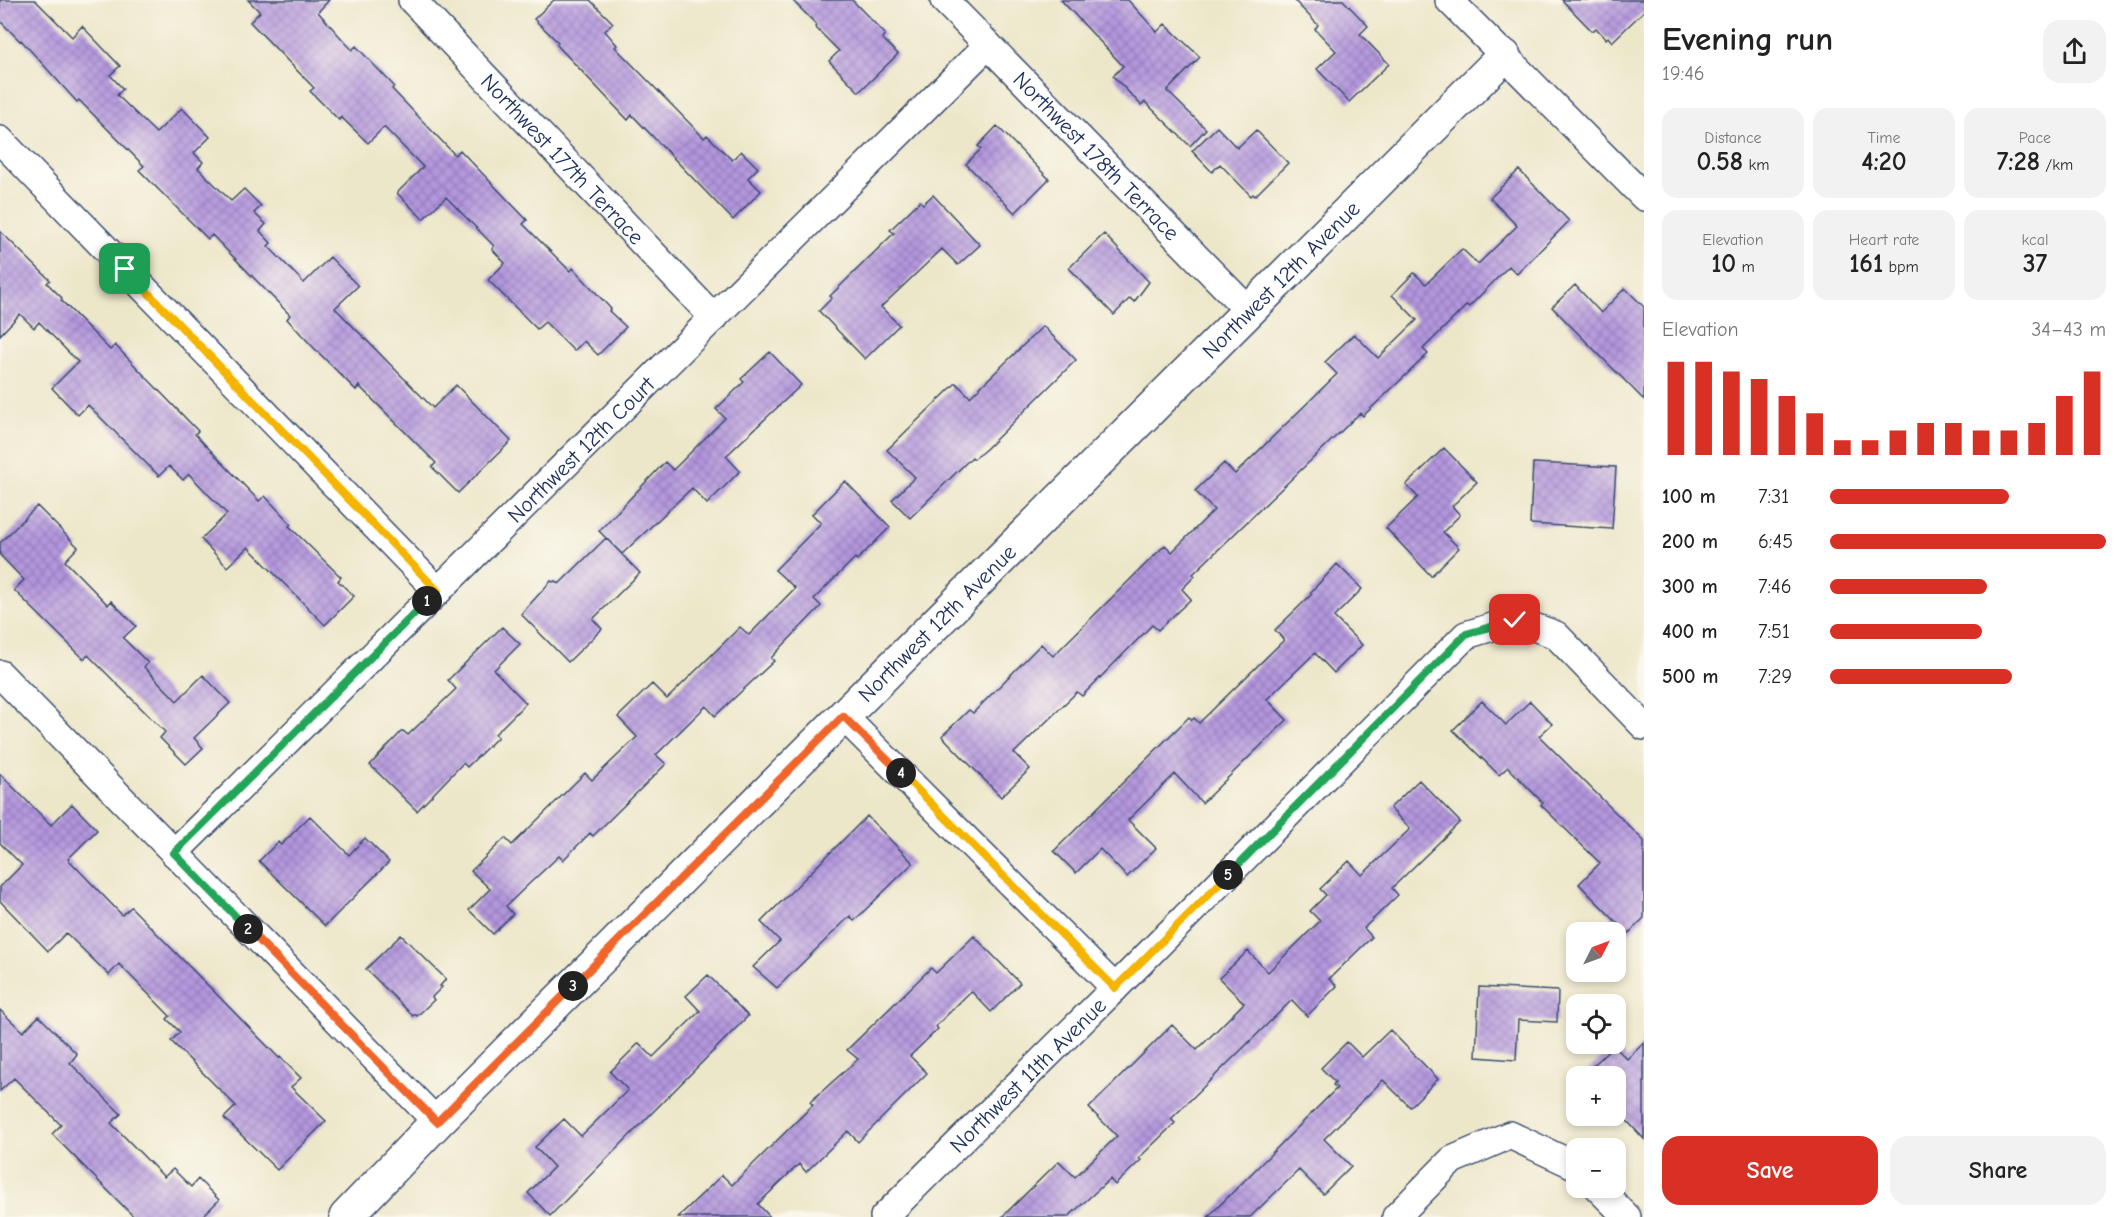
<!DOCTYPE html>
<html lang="en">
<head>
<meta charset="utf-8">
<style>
	body { margin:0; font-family:"Comic Neue",sans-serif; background:#f2f2f2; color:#222; height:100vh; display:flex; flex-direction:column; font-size:22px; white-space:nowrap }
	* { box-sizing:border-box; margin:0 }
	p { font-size:20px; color:#767676 }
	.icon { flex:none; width:33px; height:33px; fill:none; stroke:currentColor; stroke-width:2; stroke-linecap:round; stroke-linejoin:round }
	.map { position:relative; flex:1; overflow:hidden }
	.drawer { display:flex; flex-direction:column; background:#fff; width:480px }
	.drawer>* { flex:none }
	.needle { width:39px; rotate:48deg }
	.buttons { position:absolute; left:1566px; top:922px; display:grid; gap:12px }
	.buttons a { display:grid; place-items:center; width:60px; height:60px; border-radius:12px; background:#fff; box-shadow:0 3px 9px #0003; font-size:30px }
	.pin { position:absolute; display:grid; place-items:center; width:51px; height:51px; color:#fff; margin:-26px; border-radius:12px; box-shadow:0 3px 9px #0006 }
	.km { position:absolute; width:30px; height:30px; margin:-15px; border-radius:50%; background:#222; color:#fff; font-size:16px; line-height:30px; text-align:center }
	.round { display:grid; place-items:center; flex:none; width:63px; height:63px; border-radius:18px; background:#f2f2f2 }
	.head { display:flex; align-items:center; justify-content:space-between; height:102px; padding:0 18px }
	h1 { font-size:33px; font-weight:800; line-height:45px }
	.metrics { display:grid; grid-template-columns:repeat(3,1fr); gap:9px; height:102px; padding:6px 18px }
	.metrics div { display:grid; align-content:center; border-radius:15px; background:#f2f2f2; text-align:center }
	.metrics b { font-size:26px; font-weight:800 }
	.metrics small { font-size:16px; font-weight:400 }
	.metrics p { font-size:16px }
	.chart { height:168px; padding:12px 18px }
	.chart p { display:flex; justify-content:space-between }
	.chart svg { width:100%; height:108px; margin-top:6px; stroke:#d93025; stroke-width:6 }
	.action { display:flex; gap:12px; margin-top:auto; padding:12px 18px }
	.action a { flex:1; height:69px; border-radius:18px; background:#d93025; color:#fff; font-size:24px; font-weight:800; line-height:69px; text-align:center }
	.action a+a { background:#f2f2f2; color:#222 }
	ul { padding:0 18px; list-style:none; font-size:20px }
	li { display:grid; grid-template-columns:96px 72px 1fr; align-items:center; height:45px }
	li i { height:15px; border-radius:8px; background:#d93025 }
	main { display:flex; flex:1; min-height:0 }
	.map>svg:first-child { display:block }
	.building { fill:url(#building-cross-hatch) }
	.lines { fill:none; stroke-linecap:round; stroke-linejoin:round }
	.minor-casing { stroke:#3a4b6e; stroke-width:30 }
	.tertiary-casing { stroke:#3a4b6e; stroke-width:36 }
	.minor { stroke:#fff; stroke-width:27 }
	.tertiary { stroke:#fff; stroke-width:33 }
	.split-1-casing { stroke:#fff; stroke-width:12 }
	.split-2-casing { stroke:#fff; stroke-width:12 }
	.split-3-casing { stroke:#fff; stroke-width:12 }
	.split-4-casing { stroke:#fff; stroke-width:12 }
	.split-5-casing { stroke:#fff; stroke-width:12 }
	.split-6-casing { stroke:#fff; stroke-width:12 }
	.split-1 { stroke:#f5b400; stroke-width:8 }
	.split-2 { stroke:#22a559; stroke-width:8 }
	.split-3 { stroke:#f0652b; stroke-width:8 }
	.split-4 { stroke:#f0652b; stroke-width:8 }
	.split-5 { stroke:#f5b400; stroke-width:8 }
	.split-6 { stroke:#22a559; stroke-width:8 }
	.labels { text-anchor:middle; stroke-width:4.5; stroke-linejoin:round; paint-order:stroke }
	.street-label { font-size:22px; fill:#1b2f5e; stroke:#fbf7ec }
</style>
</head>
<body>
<main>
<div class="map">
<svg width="1644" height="1217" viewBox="0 0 1644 1217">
	<defs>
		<pattern id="building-cross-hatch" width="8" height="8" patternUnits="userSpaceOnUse" patternTransform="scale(1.5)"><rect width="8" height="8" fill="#b497de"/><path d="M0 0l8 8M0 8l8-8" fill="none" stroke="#927cb7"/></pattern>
	</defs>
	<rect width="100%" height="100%" fill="#fbf7ec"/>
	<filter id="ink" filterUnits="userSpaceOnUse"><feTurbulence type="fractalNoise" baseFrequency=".0167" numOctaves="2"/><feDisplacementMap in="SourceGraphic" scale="12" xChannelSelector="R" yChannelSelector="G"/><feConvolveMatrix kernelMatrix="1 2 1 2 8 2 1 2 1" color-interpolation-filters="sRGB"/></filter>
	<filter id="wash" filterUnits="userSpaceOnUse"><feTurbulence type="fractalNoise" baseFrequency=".008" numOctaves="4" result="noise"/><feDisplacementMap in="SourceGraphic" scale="24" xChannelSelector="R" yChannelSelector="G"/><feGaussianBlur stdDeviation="1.35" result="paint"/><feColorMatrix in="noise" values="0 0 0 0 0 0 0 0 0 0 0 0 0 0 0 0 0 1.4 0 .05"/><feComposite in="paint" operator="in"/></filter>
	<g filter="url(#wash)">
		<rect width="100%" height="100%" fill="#ede7ca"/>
		<g id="blocks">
			<path class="building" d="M 0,0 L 35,0 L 72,37 L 82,26 L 120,66 L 110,75 L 123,89 L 117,95 L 156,133 L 182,108 L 210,137 L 194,153 L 203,162 L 198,168 L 231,201 L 244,189 L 261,206 L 254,213 L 266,224 L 260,231 L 271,243 L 268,246 L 304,283 L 330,257 L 358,286 L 335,308 L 433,408 L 456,385 L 511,441 L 458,493 L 432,467 L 436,463 L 359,386 L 356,390 L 312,346 L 287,319 L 290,315 L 212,235 L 208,239 L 139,170 L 144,166 L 79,100 L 77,102 L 21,40 L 20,41 L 0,21 Z
				M 248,0 L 329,0 L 318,12 L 352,50 L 356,46 L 394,86 L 392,89 L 455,155 L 460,150 L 527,220 L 523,224 L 570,271 L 573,268 L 611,309 L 609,311 L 626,327 L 598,355 L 584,341 L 574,351 L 545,322 L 537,329 L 488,280 L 505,263 L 492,249 L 494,246 L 446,197 L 423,219 L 397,193 L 423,167 L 384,127 L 368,143 L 341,117 L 339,120 L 310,91 L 314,88 L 250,22 L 260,12 Z
				M 554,0 L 590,0 L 613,23 L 605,31 L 617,45 L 615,47 L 704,138 L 707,135 L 732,160 L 741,151 L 758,168 L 748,178 L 761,191 L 733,220 L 632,115 L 628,120 L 556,44 L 558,42 L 534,19 Z
				M 792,0 L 852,0 L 885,34 L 882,38 L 898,54 L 859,92 L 829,61 L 839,51 L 815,27 L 817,25 Z
				M 1061,0 L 1128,0 L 1157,32 L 1165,24 L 1200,57 L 1167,91 L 1206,129 L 1190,146 L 1145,102 L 1141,105 L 1113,76 L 1123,66 Z
				M 1294,0 L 1343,0 L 1368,26 L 1360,34 L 1389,64 L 1349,102 L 1317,69 L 1336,51 L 1315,29 L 1318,25 Z
				M 1562,0 L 1644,0 L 1644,11 L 1612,42 L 1608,37 L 1606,39 L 1596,28 L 1592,31 Z
				M 997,126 L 1049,179 L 1015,213 L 966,164 L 981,149 L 978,146 Z
				M 1217,127 L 1237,148 L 1256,130 L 1288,163 L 1255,196 L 1253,194 L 1251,196 L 1220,164 L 1212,172 L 1192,151 Z
				M 1519,170 L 1569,221 L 1517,274 L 1509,266 L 1469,307 L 1467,305 L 1423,349 L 1428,354 L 1363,416 L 1360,413 L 1193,574 L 1195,576 L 1182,589 L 1191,599 L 1158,630 L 1152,625 L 1082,696 L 1077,692 L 1014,753 L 1030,769 L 1001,797 L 942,736 L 969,710 L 973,713 L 1041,644 L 1053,656 L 1165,545 L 1172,552 L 1214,510 L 1195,491 L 1224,463 L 1235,474 L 1337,374 L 1325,362 L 1354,334 L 1378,358 L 1417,320 L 1392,295 L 1414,273 L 1426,284 L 1462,249 L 1478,264 L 1517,226 L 1490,198 Z
				M 933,195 L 980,245 L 958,265 L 942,249 L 881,307 L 899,325 L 865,359 L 819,311 L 832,298 L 830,296 L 894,233 L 890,230 L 920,201 L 923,204 Z
				M 0,231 L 50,280 L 47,283 L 62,298 L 61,300 L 110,350 L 115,345 L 198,431 L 195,434 L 259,501 L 265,496 L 291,524 L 289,526 L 341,577 L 338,581 L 354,596 L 325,625 L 248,547 L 227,567 L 201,539 L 227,514 L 189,474 L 183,480 L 169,466 L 159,476 L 88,405 L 78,415 L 52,388 L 78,362 L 39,322 L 34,328 L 20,314 L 0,335 Z
				M 1104,234 L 1149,282 L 1134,302 L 1130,298 L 1114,315 L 1069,268 Z
				M 1575,285 L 1601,313 L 1625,288 L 1644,307 L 1644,400 L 1552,307 Z
				M 1043,326 L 1076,360 L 986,449 L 974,459 L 972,457 L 910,518 L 892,500 L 915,477 L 887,450 L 956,383 L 970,397 Z
				M 770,352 L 801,385 L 726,456 L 740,471 L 707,504 L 692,488 L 622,554 L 599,531 L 665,462 L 673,470 L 725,418 L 716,409 L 744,382 L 741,379 Z
				M 1444,448 L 1477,482 L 1452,506 L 1460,515 L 1443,532 L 1459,548 L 1431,576 L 1386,528 L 1418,497 L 1406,485 Z
				M 1533,463 L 1616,467 L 1612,529 L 1530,524 Z
				M 845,481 L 890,527 L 857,560 L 855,558 L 814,599 L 821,606 L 771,658 L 774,661 L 715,716 L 706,706 L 656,755 L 666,764 L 593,836 L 590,833 L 563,860 L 559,856 L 530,883 L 506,906 L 513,914 L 493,934 L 469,910 L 490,889 L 471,871 L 505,838 L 512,845 L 585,773 L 592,780 L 637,737 L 618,717 L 652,684 L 667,699 L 740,627 L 749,635 L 795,588 L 775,570 L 821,523 L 812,514 Z
				M 37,506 L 78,547 L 65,561 L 108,605 L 111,601 L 136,626 L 123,638 L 148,663 L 144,667 L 177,701 L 203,675 L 230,703 L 194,738 L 203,748 L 186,764 L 160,738 L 165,732 L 88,655 L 84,659 L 14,590 L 24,580 L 0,555 L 0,543 Z
				M 606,538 L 640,573 L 593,619 L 602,629 L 568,662 L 521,614 L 551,581 L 553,582 L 555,581 L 559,584 Z
				M 1337,564 L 1362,589 L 1334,617 L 1362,645 L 1334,673 L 1315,653 L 1267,699 L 1287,720 L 1202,803 L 1175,774 L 1128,820 L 1156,848 L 1127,877 L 1100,849 L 1076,873 L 1054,851 L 1189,717 L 1192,720 L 1194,718 L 1199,723 L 1284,640 L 1275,630 L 1312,594 L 1310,593 Z
				M 502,627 L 520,644 L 494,670 L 526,703 L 495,734 L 498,737 L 467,767 L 463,763 L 417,811 L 370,765 L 401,732 L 403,731 L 408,735 L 456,689 L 448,680 Z
				M 1482,701 L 1506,725 L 1530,701 L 1552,724 L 1539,736 L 1644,841 L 1644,918 L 1628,934 L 1579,884 L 1600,863 L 1541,805 L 1543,803 L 1508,767 L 1499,775 L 1453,730 Z
				M 0,774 L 51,825 L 72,804 L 97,830 L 68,859 L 122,915 L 131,907 L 279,1058 L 280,1057 L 301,1078 L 291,1087 L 326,1121 L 277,1170 L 224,1118 L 236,1106 L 171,1041 L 180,1032 L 167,1019 L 170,1016 L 119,964 L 109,975 L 66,933 L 48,951 L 0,901 L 0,887 L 22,865 L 0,843 Z
				M 1419,780 L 1460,822 L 1392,888 L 1398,895 L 1364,928 L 1372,937 L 1329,979 L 1337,986 L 1307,1016 L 1292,1000 L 1171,1119 L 1175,1123 L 1139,1158 L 1141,1160 L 1115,1185 L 1110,1179 L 1068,1217 L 1002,1217 L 1059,1161 L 1075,1177 L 1117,1136 L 1089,1108 L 1172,1025 L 1197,1050 L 1244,1003 L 1219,978 L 1248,951 L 1268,972 L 1320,921 L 1310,911 L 1326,895 L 1320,889 L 1349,861 L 1362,875 L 1410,829 L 1390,808 Z
				M 310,816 L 349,855 L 365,838 L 389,862 L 325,926 L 259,861 L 278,842 L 281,845 Z
				M 867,816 L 913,863 L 854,921 L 850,916 L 777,988 L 753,967 L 780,941 L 761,922 Z
				M 401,935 L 446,979 L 440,986 L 442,987 L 432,997 L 434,1000 L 417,1016 L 415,1014 L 413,1016 L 366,969 Z
				M 974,936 L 1020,983 L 991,1012 L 971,991 L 936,1026 L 938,1029 L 910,1056 L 927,1073 L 858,1142 L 848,1131 L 806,1172 L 799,1164 L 758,1204 L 770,1217 L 678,1217 L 722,1175 L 732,1185 L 813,1105 L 810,1102 L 858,1059 L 847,1050 L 931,968 L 936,973 Z
				M 708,975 L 748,1016 L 550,1216 L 528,1193 L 554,1167 L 535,1147 L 564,1119 L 581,1136 L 628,1090 L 610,1072 L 639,1043 L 653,1057 L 700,1011 L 686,996 Z
				M 1479,987 L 1558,991 L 1557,1022 L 1518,1020 L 1516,1060 L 1476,1057 Z
				M 0,1010 L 23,1032 L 39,1016 L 77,1054 L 70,1063 L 121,1114 L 111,1123 L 164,1177 L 173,1169 L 191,1187 L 198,1179 L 219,1200 L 202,1217 L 134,1217 L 52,1134 L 61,1125 L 14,1078 L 0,1091 Z
				M 1390,1030 L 1438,1079 L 1410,1107 L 1383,1080 L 1324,1139 L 1351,1166 L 1323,1194 L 1299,1170 L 1250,1217 L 1208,1217 L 1337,1088 L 1333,1085 L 1335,1082 L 1321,1068 L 1347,1042 L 1362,1057 Z
				M 1644,1043 L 1644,1139 L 1616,1109 L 1616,1077 L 1581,1077 L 1614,1046 L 1627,1059 Z"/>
		</g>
	</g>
	<g filter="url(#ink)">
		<use href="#blocks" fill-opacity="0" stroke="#3a4b6e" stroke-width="1.5"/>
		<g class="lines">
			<g class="minor-casing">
				<g id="minor">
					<path id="s1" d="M 412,0 L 714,318"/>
					<path id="s2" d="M 944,0 L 1249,311"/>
					<path d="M 1449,0 L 1644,197"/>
					<path d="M 0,140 L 438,591"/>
					<path d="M 0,674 L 437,1122"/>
					<path d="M 843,716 L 1115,988"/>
					<path id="s3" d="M 174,853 L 988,45"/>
					<path d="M 1598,1188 L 1627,1217"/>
					<path id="s4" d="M 884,1217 L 1115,988 L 1466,635 L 1515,620 L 1556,635 L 1644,726"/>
					<path d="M 1396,1217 L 1452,1160 L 1510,1135 L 1576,1166"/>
				</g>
			</g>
			<g class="tertiary-casing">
				<g id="tertiary">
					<path id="s5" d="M 346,1217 L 437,1122 L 1504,56"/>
				</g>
			</g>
			<use href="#minor" class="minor"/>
			<use href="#tertiary" class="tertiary"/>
		</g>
	</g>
	<g class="lines" filter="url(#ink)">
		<g class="split-1-casing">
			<path id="split-1" d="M 125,269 L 438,591 L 427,601"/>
		</g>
		<g class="split-2-casing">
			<path id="split-2" d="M 248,929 L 174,853 L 427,601"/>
		</g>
		<g class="split-3-casing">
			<path id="split-3" d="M 248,929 L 437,1122 L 573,986"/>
		</g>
		<g class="split-4-casing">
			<path id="split-4" d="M 573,986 L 843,716 L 901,773"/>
		</g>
		<g class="split-5-casing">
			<path id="split-5" d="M 901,773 L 1115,988 L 1228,875"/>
		</g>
		<g class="split-6-casing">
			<path id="split-6" d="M 1228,875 L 1466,634 L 1515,620"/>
		</g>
		<use href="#split-1" class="split-1"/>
		<use href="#split-2" class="split-2"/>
		<use href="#split-3" class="split-3"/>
		<use href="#split-4" class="split-4"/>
		<use href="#split-5" class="split-5"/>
		<use href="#split-6" class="split-6"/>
	</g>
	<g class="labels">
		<g class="street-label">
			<text dy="8" stroke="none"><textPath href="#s2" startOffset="218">Northwest 178th Terrace</textPath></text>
			<text dy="8" stroke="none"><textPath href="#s1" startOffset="219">Northwest 177th Terrace</textPath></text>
			<text dy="8" stroke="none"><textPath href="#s5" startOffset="1324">Northwest 12th Avenue</textPath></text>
			<text dy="8" stroke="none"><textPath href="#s3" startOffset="573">Northwest 12th Court</textPath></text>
			<text dy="8" stroke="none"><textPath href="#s5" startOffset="838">Northwest 12th Avenue</textPath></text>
			<text dy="8" stroke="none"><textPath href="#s4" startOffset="202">Northwest 11th Avenue</textPath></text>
		</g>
	</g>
</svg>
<div class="buttons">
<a><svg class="needle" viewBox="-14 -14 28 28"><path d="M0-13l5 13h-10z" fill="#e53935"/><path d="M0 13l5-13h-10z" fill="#767676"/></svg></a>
<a><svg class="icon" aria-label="locate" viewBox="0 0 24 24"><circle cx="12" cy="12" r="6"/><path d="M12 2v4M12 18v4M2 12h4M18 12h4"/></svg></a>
<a>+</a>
<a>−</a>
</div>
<div class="pin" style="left:125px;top:269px;background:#1e9e55"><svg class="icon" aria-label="arrive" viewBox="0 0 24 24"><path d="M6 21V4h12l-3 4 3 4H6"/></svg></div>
<div class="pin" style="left:1515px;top:620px;background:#d93025"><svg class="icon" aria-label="check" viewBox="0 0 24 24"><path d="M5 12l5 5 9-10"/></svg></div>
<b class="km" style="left:427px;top:601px">1</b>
<b class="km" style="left:248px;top:929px">2</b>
<b class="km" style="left:573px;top:986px">3</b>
<b class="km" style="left:901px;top:773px">4</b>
<b class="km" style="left:1228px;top:875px">5</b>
</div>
<section class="drawer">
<div class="head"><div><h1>Evening run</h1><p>19:46</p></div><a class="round"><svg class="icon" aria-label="share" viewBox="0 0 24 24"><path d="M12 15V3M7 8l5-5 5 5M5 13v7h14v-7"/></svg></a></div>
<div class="metrics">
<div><p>Distance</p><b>0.58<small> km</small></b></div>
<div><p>Time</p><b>4:20</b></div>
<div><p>Pace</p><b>7:28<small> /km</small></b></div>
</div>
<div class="metrics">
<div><p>Elevation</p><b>10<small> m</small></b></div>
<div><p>Heart rate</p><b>161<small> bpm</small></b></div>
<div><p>kcal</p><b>37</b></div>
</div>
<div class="chart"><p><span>Elevation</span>34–43 m</p>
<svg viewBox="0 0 160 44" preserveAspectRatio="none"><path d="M5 44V6M15 44V6M25 44V10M35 44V13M45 44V20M55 44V27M65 44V38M75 44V38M85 44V34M95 44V31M105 44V31M115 44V34M125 44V34M135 44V31M145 44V20M155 44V10"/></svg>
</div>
<ul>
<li><b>100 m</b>7:31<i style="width:65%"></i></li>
<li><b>200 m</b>6:45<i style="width:100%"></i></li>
<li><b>300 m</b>7:46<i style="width:57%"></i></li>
<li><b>400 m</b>7:51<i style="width:55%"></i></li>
<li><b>500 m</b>7:29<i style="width:66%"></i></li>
</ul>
<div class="action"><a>Save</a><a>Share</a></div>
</section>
</main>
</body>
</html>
